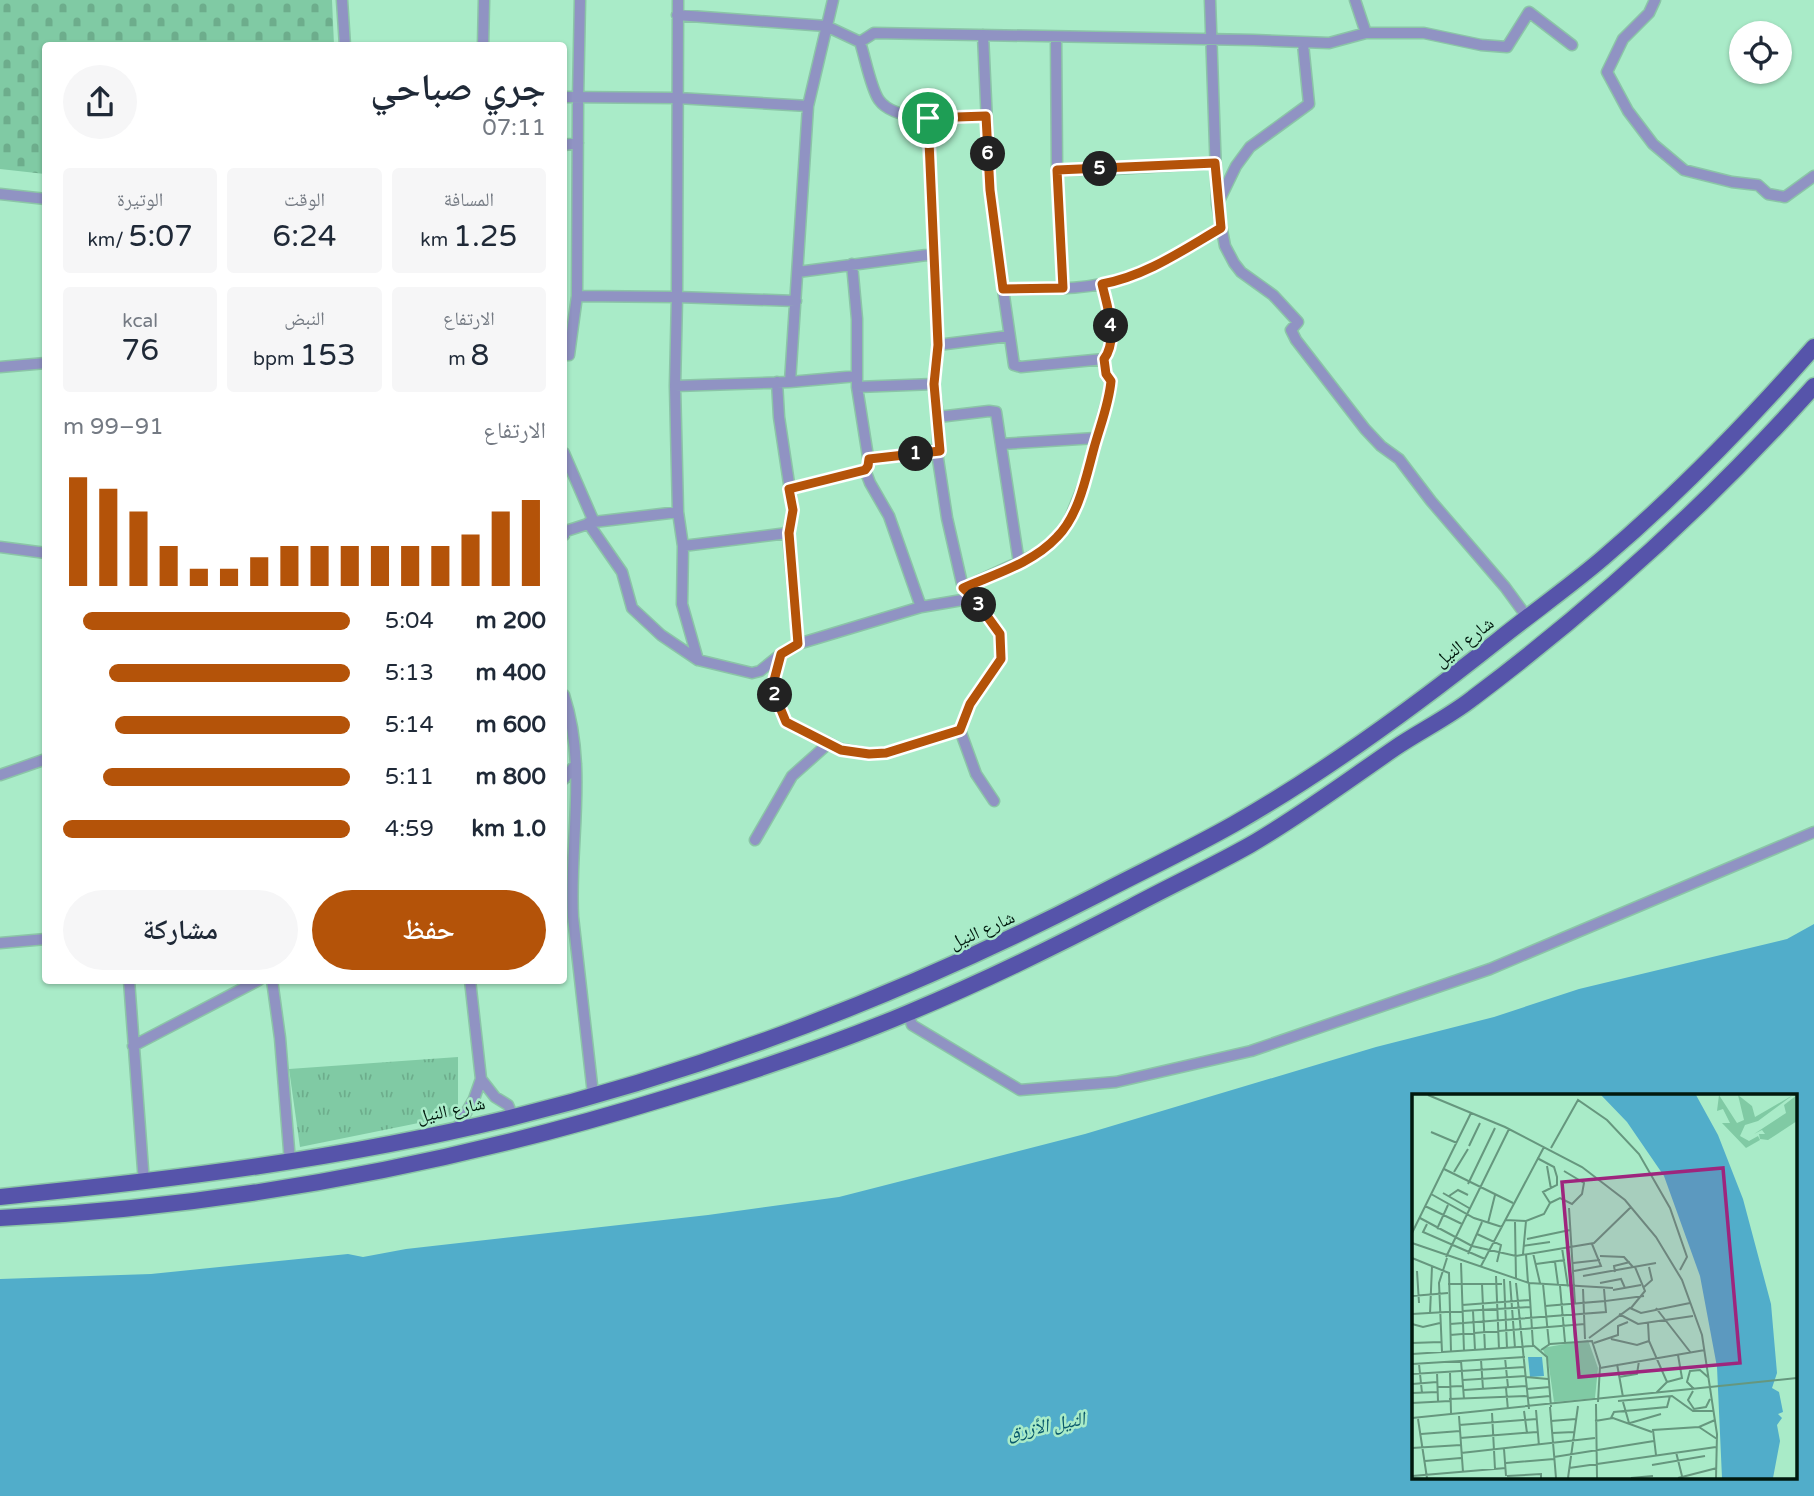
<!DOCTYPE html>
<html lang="ar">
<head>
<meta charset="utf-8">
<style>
	body { margin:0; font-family:"Varela Round","Noto Naskh Arabic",sans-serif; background:#f6f6f7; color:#1f2937; direction:rtl; height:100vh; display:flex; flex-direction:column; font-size:26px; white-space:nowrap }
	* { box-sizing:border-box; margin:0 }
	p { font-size:23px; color:#747a83 }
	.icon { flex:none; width:38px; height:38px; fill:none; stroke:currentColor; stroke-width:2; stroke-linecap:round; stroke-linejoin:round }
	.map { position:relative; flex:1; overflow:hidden; direction:ltr }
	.sheet { position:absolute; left:42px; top:42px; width:525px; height:942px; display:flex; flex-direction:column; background:#fff; border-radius:7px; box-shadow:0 2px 5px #0004; direction:rtl }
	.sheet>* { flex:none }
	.tools { position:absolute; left:1729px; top:21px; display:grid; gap:14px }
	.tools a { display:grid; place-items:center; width:63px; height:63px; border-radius:50%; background:#fff; box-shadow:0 2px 5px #0004; font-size:35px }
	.pin { position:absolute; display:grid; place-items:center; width:60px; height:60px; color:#fff; margin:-30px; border:4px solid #fff; border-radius:50%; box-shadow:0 2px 7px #0007 }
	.km { position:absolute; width:35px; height:35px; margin:-18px; border-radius:50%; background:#222; color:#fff; font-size:19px; line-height:35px; text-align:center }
	.round { display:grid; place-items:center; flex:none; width:74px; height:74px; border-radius:37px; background:#f6f6f7 }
	.headline { display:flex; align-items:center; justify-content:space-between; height:119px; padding:0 21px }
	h1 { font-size:38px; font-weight:600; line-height:52px }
	.figures { display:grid; grid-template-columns:repeat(3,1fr); gap:10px; height:119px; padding:7px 21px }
	.figures div { display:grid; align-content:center; border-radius:7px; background:#f6f6f7; text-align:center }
	.figures b { font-size:30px; font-weight:600 }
	.figures small { font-size:19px; font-weight:400 }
	.figures p { font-size:19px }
	.chart { height:196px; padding:14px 21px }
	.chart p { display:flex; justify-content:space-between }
	.chart svg { width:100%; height:126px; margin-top:7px; stroke:#b45309; stroke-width:6 }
	.button { display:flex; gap:14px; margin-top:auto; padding:14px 21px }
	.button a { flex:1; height:80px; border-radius:42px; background:#b45309; color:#fff; font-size:28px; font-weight:600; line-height:80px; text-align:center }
	.button a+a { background:#f6f6f7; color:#1f2937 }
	ul { padding:0 21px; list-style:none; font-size:23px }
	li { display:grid; grid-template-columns:112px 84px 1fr; align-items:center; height:52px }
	li i { height:18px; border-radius:9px; background:#b45309 }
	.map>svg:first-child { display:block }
	.cemetery { fill:url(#cemetery-stones) }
	.park { fill:url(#park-tufts) }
	.water { fill:#51adca; fill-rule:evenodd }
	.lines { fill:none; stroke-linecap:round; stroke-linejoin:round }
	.minor-casing { stroke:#8bc5a7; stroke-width:13 }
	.primary-casing { stroke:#8bc5a7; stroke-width:19 }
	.minor { stroke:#9093c3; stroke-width:10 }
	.primary { stroke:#5654aa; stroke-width:16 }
	.route-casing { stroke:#fff; stroke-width:14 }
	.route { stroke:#b45309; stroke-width:9 }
	.labels { text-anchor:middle; stroke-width:5; stroke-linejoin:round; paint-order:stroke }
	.street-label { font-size:18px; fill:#01190e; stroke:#a9ebc8 }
	.water-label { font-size:19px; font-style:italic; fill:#08586c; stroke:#a9ebc8 }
	.inset-road { fill:none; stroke:#66977e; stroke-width:2 }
	.view { fill:#9e257d; fill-opacity:0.15; stroke:#9e257d; stroke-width:3.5 }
	.inset-edge { fill:none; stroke:#01190e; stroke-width:3.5 }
</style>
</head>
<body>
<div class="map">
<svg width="1814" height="1496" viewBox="0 0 1814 1496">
	<defs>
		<pattern id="cemetery-stones" width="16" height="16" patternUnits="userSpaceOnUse" patternTransform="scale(1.75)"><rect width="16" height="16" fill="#80caa4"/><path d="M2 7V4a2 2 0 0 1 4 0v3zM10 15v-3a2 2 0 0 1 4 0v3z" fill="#6dad8c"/></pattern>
		<pattern id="park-tufts" width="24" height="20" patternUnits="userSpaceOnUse" patternTransform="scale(1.75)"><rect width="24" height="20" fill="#80caa4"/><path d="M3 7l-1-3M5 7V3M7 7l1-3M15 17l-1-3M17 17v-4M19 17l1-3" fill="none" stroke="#6dad8c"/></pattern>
	</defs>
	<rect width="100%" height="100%" fill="#a9ebc8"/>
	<path class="cemetery" d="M 0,0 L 332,0 L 334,45 L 46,46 L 45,174 L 0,169 Z"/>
	<path class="park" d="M 458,1057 L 458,1115 L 300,1147 L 289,1069 Z"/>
	<path class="water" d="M 1814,924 L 1814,1496 L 0,1496 L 0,1279 L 151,1274 L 348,1254 L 363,1257 L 406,1249 L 708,1215 L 839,1197 L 1085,1134 L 1376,1047 L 1494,1017 L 1579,989 L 1787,939 ZM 1413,1095 L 1795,1095 L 1795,1477 L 1413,1477 Z"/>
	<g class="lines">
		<g class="minor-casing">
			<path id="minor" d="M 342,0 L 345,46
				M 580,0 L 578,98 L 577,296 L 677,297 L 675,386 L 678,512 L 683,546 L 682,604 L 698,660
				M 678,0 L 677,297 L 796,301
				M 1210,0 L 1217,204 L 1225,246 L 1234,263 L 1241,272 L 1273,295 L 1298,322 L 1291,330 L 1296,340 L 1365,429 L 1381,446 L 1399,459 L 1431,501 L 1505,587 L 1527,617
				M 1355,0 L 1366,33
				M 1655,0 L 1649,13 L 1623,39 L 1607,72 L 1628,111 L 1653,144 L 1684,170 L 1732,182 L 1758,185 L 1768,194 L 1785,197 L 1814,176
				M 677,15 L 826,26 L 860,42 L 874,33 L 1254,40 L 1329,43 L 1366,33 L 1424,33 L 1481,45 L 1507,47 L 1529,12 L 1572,45
				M 983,35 L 990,190 L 1003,289 C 1045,289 1091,291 1131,276 C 1163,265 1192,244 1221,228
				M 1056,37 L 1057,170 L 1063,288
				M 860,42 C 865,57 871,89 879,100 C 897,125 959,117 986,116
				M 483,46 L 484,0
				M 564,97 L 678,98 L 808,106
				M 928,118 L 938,345 L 934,384 L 938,417 L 938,459 L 947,518 L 963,588 L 974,598 L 1000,634 L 1001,659 L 970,704 L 960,730 L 976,774 L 994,801
				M 564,145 L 578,143
				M 1057,170 L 1114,169 L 1215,163
				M 0,194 L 46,199
				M 1218,203 L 1236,166 L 1250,147 L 1309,104 L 1303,44
				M 798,272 L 934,254
				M 1003,289 L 1014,365 L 1021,367 L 1104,359
				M 938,345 L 1009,336
				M 564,355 L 569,355 L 577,296
				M 0,367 L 46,363
				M 777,382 L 779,417 L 793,510 L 788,533 L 798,644
				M 790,382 L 808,106 L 833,0
				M 675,386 L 790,382 L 857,376
				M 857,387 L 934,384
				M 938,417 L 989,411 L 996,412 L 1019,563
				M 1001,444 L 1096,438
				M 564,453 L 594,522 L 566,531 L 564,535
				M 869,459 L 940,451
				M 865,470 L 870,483 L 889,516 L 921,607
				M 789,489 L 865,470 L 869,463 L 857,387 L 857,319 L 852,264
				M 594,522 L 678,512
				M 588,523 L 622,572 L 632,608 L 661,635 L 698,660 L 752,673 L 760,671 L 781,654 L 798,644 L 921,607 L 974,598
				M 683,546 L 788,533
				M 0,547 L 46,553
				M 963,588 L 1039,553 L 1058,536 L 1069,521 L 1086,479 L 1110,390 L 1111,381 L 1106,375 L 1104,359 C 1119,339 1107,306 1102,284
				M 781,654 L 772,688 L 786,722 L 841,749 L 869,754 L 886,753 L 960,730
				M 564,695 C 588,768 569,843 573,917 L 593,1094
				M 0,775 L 46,759
				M 564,779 L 576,764
				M 755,840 L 792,776 L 829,743
				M 0,943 L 46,939
				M 129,980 L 144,1183
				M 272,980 L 280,1038 L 290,1162
				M 908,1013 L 912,1025 L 1020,1090 L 1116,1082 L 1251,1051 L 1490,969 L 1814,832
				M 133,1046 L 259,980
				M 481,1079 L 495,1097 L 508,1105 L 513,1117
				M 456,1130 L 474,1099 L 481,1079 L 470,980"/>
		</g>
		<g class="primary-casing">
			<path id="primary" d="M 0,1197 C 171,1180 342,1159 510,1118 C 714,1068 910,991 1097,895 C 1143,871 1190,849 1234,824 C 1327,771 1414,707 1497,641 C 1532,613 1569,587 1603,558 C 1678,494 1749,421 1814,347
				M 0,1218 C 227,1207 449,1165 666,1098 C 748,1073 830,1046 908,1013 C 985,981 1058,945 1131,907 C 1170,886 1211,867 1250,845 C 1300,816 1347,781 1395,748 C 1420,731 1449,717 1473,698 C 1595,606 1712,500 1814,386"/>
		</g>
		<use href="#minor" class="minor"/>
		<use href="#primary" class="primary"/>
	</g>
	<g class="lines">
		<g class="route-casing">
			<path id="route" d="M 986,116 L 990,190 L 1003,289 L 1063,288 L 1057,170 L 1215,163 L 1221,228 C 1183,250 1146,276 1102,284 C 1107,306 1119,339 1104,359 L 1106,374 L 1111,381 C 1109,404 1100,426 1094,448 C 1086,477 1079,515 1057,537 C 1033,563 995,574 963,588 L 974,598 L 1000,634 L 1001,659 L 970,704 L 960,730 L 886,753 L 869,754 L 841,750 L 786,722 L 772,688 L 781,654 L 798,644 L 789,533 L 793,510 L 789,489 L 865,470 L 868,466 L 869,459 L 940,451 L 934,384 L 938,345 L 928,118 Z"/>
		</g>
		<use href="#route" class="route"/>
	</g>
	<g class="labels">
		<g class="street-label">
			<text transform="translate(1464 642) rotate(-38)" y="6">شارع النيل</text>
			<text transform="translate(982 930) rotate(-24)" y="6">شارع النيل</text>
			<text transform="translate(451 1110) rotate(-12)" y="6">شارع النيل</text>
		</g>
		<g class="water-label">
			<text transform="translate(1046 1425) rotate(-11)" y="7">النيل الأزرق</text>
		</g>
	</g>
	<g transform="translate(1412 1094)">
		<rect width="385" height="385" fill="#a9ebc8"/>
		<path d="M 307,1 L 325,29 L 332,26 L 326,1 L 340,12 L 343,23 L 381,1 L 346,27 L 333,31 L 328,42 L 337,47 L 346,42 L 348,46 L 334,54 L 310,29 L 318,29 L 311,15 L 305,17 ZM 385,1 L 385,27 L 356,46 L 348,45 L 347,40 L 353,40 L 350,36 L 342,40 L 374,19 L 372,11 Z" fill="#80caa4"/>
		<path d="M 176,246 L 186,274 L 183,304 L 142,308 L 136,266 L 130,254 Z" fill="#80caa4"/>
		<path d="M 189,1 L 284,1 L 306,41 L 331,105 L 359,210 L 365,279 L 360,294 L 367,298 L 371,318 L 366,320 L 370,324 L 365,331 L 368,347 L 361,384 L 310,384 L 305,273 L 288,182 L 252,82 L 215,28 ZM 116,263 L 130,263 L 132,282 L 118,283 Z" fill="#51adca"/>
		<path class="inset-road" d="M 16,1 L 93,33 L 170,73 L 213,106 L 244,143 L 270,186 L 290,241 L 305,340 L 304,384M 19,38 L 45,49M 57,52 L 68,29M 139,54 L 166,6 L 195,26 L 227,60 L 258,114 L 275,163 L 268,176M 135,72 L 139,95M 32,75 L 101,109M 42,78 L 56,55M 56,90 L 83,34M 31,99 L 57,114M 19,100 L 62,124 L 90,133M 37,102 L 46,96 L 56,101M 138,109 L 148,104 L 160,110 L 170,100 L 172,89 L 152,77M 13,112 L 50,130M 157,114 L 163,210M 8,124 L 60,152 L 104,162 L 182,149 L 219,113M 93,126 L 114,127 L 132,120 L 138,109 L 131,98 L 145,91 L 145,83 L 142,73 L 125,64M 103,128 L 104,185M 76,129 L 83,101M 15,130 L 11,138 L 73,165M 25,135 L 36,111M 0,139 L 59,19M 65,140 L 89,151 L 85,168M 115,145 L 158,136M 0,149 L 117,189 L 121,251 L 135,263 L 139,313M 111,152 L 138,148M 150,154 L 156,193M 121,159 L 128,189M 56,160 L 70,128M 111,160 L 114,127M 114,160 L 116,189M 188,162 L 212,163 L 221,173M 34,163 L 97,35M 0,164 L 37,179 L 39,258M 143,168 L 146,190M 49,169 L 52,257M 161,169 L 188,166M 124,170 L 153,166M 69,172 L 132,53M 5,177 L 7,209M 162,177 L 189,172 L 180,150M 203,178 L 202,172 L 218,168M 84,182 L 87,255M 171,182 L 244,169M 92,185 L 95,254M 98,187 L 103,254M 104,189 L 117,315M 117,189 L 201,194M 188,189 L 209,185 L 213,194M 36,190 L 90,190M 70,190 L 73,256M 131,190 L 137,250M 148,192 L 153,248M 232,193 L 240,186 L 237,173M 171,195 L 173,245M 201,196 L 229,191M 0,202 L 36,199M 161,210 L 163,246M 50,211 L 118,206M 133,212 L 193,207 L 192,195M 219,214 L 233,197 L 223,173M 244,214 L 279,259M 61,217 L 63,256M 0,220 L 118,213M 18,220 L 20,172M 207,220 L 226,230 L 281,222M 236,229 L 237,247 L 255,288 L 244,299M 0,230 L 11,233 L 28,229M 38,230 L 194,218 L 193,207 L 232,202M 38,241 L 173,230M 177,244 L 218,214 L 229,219 L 278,209M 199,245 L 225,251 L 237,247M 0,249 L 29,248M 182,249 L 206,241 L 206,232 L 216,228M 129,256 L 138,250 L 180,247 L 188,272 L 186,308M 30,258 L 27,189 L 35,164M 0,260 L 121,252M 93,264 L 96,293M 69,266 L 71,295M 49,267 L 52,305M 0,270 L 113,263M 7,270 L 10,299M 205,270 L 211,303M 188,274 L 293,256M 25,278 L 26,307M 38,278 L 39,319M 0,280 L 113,273M 114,283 L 136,285M 207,283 L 225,280 L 227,267M 51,286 L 114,282M 255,288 L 270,284 L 266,261M 0,290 L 25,288M 26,293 L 51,292M 94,294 L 96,316M 115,295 L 138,293M 282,295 L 275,288 L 278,277 L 288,276 L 297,284M 52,296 L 115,292M 281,297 L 276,306 L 282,315 L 294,313 L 298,305M 0,299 L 26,298M 116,304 L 138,302M 37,305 L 116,302M 206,307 L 260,302 L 281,317 L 302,317M 211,308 L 217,329M 0,309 L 38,307M 184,310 L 185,384M 138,313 L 144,384M 124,316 L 127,352M 112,317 L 115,339M 80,319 L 83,375M 47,322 L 51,378M 0,324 L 385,284M 199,324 L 202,318 L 255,313 L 258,302M 6,325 L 15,384M 139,327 L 164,325M 183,327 L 201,324 L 240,338M 218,329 L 249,320M 47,331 L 125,325M 287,333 L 305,345M 140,339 L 162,338M 9,340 L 48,337M 48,344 L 125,338M 0,354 L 49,351M 92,355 L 94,382M 264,358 L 270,382M 49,359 L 183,344M 244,361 L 241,336 L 287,333 L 303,326M 142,363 L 242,347M 13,367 L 49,364M 94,369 L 142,365M 240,371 L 293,362M 157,374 L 304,353M 0,382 L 94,374M 95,382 L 129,380 L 129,384M 156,384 L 166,312M 219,384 L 241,382M 266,384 L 305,374"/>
		<path class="view" d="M 311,74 L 328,269 L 167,283 L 150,88 Z"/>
		<rect width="385" height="385" class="inset-edge"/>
	</g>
</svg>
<div class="tools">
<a><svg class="icon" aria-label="locate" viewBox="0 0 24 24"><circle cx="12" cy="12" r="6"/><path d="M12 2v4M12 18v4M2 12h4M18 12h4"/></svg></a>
</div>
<div class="pin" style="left:928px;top:118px;background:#1e9e55"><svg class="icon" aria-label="arrive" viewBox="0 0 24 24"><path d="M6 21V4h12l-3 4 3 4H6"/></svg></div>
<b class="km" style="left:916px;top:454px">1</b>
<b class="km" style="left:775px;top:695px">2</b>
<b class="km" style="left:979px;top:605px">3</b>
<b class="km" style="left:1111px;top:326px">4</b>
<b class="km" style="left:1100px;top:169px">5</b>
<b class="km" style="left:988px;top:154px">6</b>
<section class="sheet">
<div class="headline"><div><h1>جري صباحي</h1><p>07:11</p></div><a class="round"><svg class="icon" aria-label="share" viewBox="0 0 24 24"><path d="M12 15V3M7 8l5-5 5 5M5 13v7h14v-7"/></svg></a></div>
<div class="figures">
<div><p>المسافة</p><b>1.25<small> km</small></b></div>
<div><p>الوقت</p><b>6:24</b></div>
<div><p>الوتيرة</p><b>5:07<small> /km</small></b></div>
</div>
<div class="figures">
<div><p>الارتفاع</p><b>8<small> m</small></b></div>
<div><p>النبض</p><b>153<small> bpm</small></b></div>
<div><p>kcal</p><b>76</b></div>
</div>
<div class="chart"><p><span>الارتفاع</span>91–99 m</p>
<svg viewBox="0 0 160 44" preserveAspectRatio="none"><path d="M5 44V6M15 44V10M25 44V18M35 44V30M45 44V38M55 44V38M65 44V34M75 44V30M85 44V30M95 44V30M105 44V30M115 44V30M125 44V30M135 44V26M145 44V18M155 44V14"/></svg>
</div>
<ul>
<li><b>200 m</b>5:04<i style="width:93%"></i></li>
<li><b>400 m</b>5:13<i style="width:84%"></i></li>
<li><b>600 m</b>5:14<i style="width:82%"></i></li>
<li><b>800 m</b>5:11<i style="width:86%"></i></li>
<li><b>1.0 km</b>4:59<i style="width:100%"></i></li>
</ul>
<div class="button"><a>حفظ</a><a>مشاركة</a></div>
</section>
</div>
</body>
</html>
